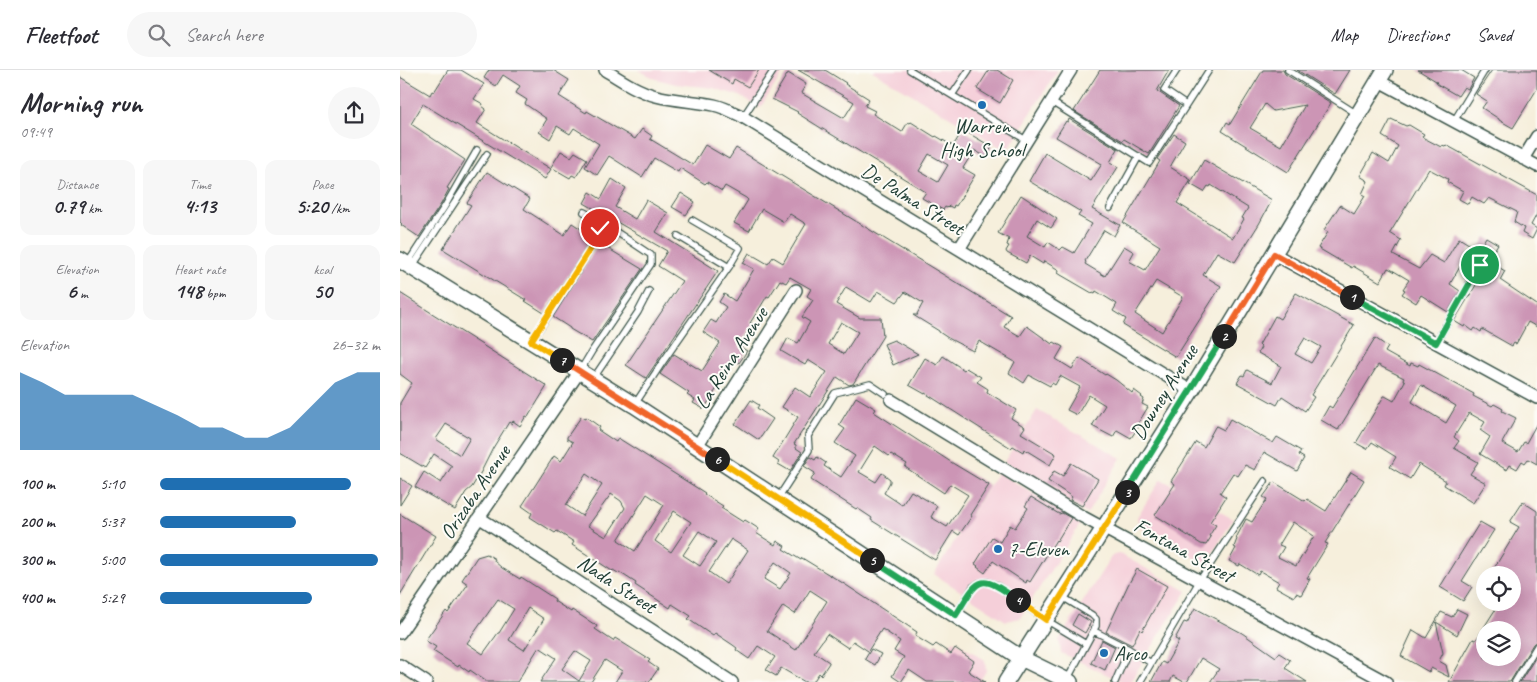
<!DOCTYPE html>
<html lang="en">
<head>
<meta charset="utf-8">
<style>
	body { margin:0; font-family:Caveat,sans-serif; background:#f7f7f7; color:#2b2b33; height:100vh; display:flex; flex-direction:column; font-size:19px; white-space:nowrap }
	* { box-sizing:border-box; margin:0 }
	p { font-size:16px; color:#7c7c81 }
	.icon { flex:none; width:28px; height:28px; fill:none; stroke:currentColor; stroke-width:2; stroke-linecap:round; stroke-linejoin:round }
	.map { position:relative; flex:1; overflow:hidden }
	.details { display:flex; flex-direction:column; background:#fff; width:400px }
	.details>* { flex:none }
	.controls { position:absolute; left:1076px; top:496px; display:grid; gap:10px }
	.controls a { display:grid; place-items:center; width:45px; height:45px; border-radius:50%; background:#fff; box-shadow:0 5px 20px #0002; font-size:25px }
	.pin { position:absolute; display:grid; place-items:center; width:42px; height:42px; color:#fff; margin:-21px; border:2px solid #fff; border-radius:50%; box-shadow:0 1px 5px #0007 }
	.km { position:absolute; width:25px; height:25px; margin:-12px; border-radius:50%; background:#222; color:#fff; font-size:14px; line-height:25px; text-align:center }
	.round { display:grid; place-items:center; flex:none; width:52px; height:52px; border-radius:26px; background:#f7f7f7 }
	.head { display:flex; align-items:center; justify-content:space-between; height:85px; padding:0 20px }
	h1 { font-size:28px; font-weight:700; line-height:38px }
	.figures { display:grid; grid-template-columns:repeat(3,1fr); gap:8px; height:85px; padding:5px 20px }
	.figures div { display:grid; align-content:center; border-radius:12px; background:#f7f7f7; text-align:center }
	.figures b { font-size:21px; font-weight:700 }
	.figures small { font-size:14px; font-weight:400 }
	.figures p { font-size:14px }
	.chart { height:140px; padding:10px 20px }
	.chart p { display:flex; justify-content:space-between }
	.chart svg { width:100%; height:90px; margin-top:5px; fill:#1f6fb2; opacity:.7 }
	ul { padding:0 20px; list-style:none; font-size:16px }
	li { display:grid; grid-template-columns:80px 60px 1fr; align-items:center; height:38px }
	li i { height:12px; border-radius:6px; background:#1f6fb2 }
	header { display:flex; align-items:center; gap:30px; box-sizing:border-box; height:70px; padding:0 25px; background:#fff; border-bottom:1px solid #e1e1e2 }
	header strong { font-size:24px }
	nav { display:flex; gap:28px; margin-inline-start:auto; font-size:18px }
	.search { width:350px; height:45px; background:#f7f7f7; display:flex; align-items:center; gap:12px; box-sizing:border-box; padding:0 18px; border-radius:28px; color:#7c7c81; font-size:19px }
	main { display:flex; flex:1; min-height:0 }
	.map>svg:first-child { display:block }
	.built { fill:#f5cfd9 }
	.building { fill:#cc95b5; fill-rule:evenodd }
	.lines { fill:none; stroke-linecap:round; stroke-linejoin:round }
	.service-casing { stroke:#3f584d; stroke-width:8 }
	.minor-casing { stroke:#3f584d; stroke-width:14 }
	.secondary-casing { stroke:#3f584d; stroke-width:18 }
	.service { stroke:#fff; stroke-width:5.5 }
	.minor { stroke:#fff; stroke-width:11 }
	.secondary { stroke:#fff; stroke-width:15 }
	.split-1-casing { stroke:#fff; stroke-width:10 }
	.split-2-casing { stroke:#fff; stroke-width:10 }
	.split-3-casing { stroke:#fff; stroke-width:10 }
	.split-4-casing { stroke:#fff; stroke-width:10 }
	.split-5-casing { stroke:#fff; stroke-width:10 }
	.split-6-casing { stroke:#fff; stroke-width:10 }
	.split-7-casing { stroke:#fff; stroke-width:10 }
	.split-8-casing { stroke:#fff; stroke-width:10 }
	.split-1 { stroke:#22a559; stroke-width:6 }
	.split-2 { stroke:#f0652b; stroke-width:6 }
	.split-3 { stroke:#22a559; stroke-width:6 }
	.split-4 { stroke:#f5b400; stroke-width:6 }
	.split-5 { stroke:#22a559; stroke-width:6 }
	.split-6 { stroke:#f5b400; stroke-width:6 }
	.split-7 { stroke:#f0652b; stroke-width:6 }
	.split-8 { stroke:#f5b400; stroke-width:6 }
	.poi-dot { fill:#1f6fb2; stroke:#fdfcf7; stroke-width:2 }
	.labels { text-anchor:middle; stroke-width:4; stroke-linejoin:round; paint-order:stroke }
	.poi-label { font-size:21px; fill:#1f3d34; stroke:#fdfcf7; text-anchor:start }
	.street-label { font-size:21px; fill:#1f3d34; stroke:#fdfcf7 }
</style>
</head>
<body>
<header>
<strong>Fleetfoot</strong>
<div class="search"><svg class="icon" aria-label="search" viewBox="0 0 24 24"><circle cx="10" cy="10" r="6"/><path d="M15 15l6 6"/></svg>Search here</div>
<nav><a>Map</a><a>Directions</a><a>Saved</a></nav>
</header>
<main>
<section class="details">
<div class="head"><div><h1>Morning run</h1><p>09:49</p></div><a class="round"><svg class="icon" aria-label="share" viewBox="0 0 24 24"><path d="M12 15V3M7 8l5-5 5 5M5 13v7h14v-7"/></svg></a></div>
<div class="figures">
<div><p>Distance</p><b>0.79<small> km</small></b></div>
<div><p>Time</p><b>4:13</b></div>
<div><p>Pace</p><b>5:20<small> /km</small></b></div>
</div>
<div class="figures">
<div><p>Elevation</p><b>6<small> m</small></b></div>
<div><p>Heart rate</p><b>148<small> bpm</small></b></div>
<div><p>kcal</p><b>50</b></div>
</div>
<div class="chart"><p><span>Elevation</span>26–32 m</p>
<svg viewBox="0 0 160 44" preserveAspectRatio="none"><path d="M0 44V6L10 11L20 17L30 17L40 17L50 17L60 22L70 27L80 33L90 33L100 38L110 38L120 33L130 22L140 11L150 6L160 6V44z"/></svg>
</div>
<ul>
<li><b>100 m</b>5:10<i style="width:87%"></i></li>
<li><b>200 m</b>5:37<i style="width:62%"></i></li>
<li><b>300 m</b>5:00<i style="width:99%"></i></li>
<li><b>400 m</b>5:29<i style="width:69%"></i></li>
</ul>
</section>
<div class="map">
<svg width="1137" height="612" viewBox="0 0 1137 612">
	<rect width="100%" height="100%" fill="#fdfcf7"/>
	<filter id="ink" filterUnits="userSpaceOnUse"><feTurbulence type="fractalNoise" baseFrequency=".02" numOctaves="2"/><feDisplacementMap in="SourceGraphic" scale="10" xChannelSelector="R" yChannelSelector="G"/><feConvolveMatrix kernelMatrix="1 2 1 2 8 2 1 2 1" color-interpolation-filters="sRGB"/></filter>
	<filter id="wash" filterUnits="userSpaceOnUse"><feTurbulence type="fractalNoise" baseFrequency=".0096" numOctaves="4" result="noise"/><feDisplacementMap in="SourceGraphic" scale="20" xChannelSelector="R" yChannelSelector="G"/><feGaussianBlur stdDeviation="1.12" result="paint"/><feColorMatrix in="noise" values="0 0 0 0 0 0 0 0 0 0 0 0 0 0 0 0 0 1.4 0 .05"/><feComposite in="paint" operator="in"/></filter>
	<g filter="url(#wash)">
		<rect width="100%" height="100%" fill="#f6efdc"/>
		<path class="built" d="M 238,0 L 385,0 L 360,38 L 340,26 L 313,18 L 276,14 L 256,9 Z
			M 471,0 L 658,0 L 607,81 Z
			M 637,340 L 721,388 L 687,444 L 604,392 Z
			M 598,402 L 681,453 L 620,548 L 606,551 L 534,504 Z
			M 761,409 L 833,449 L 806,494 L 739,457 L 737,447 Z
			M 720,484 L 787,521 L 730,612 L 723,612 L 661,583 L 659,570 L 711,487 L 714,485 Z
			M 553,570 L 585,590 L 586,601 L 579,612 L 527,612 Z"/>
		<g id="blocks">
			<path class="building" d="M 48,0 L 61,0 L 84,14 L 74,29 L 83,34 L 82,36 L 86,39 L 77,53 L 151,99 L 145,109 L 23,34 L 11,54 L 65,90 L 47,118 L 49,119 L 41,134 L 19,167 L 1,155 L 2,154 L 0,152 L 0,7 L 30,25 L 32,21 L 34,22 Z
				M 89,0 L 153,0 L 169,10 L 159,26 L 186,43 L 187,41 L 235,69 L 242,59 L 252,66 L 250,69 L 293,95 L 305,75 L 329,89 L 336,78 L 611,246 L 604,257 L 620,266 L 627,256 L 652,274 L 654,272 L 663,277 L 656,289 L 672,299 L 679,288 L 705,305 L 706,304 L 716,310 L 732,323 L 734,320 L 742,326 L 741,327 L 744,329 L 742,334 L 748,337 L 737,355 L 739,356 L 731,368 L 717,360 L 713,367 L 692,356 L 705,335 L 689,325 L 677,345 L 667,340 L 680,317 L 660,306 L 655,315 L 652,313 L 650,316 L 629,305 L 624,313 L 609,303 L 615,292 L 579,271 L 573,281 L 548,268 L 539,262 L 539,261 L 513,245 L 518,245 L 517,244 L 523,233 L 505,222 L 497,232 L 478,221 L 471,232 L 446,217 L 436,234 L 460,248 L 481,248 L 483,266 L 453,314 L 449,315 L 437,307 L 394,374 L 396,375 L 396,378 L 402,382 L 390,401 L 378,394 L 379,392 L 373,388 L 398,347 L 382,337 L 395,317 L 410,327 L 427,302 L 408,290 L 405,295 L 381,281 L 388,268 L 398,273 L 410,252 L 402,247 L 413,230 L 407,226 L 411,219 L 390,207 L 386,213 L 380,210 L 369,227 L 367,226 L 361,236 L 350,253 L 353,254 L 339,276 L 347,281 L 339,293 L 332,289 L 316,314 L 319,315 L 304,339 L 293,333 L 295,330 L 287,325 L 289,323 L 260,304 L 274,284 L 302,301 L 320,273 L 303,262 L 311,250 L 316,253 L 326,237 L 319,232 L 324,224 L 335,231 L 354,199 L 343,193 L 349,183 L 368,194 L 373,187 L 383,193 L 406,154 L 390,144 L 384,152 L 362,139 L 349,161 L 334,153 L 348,130 L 346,128 L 325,116 L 322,121 L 307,112 L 305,114 L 280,98 L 278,102 L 254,88 L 242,107 L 209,86 L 197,105 L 185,97 L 199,74 L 174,58 L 170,64 L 157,56 L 150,69 L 139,62 L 147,49 L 125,34 L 127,30 L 116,23 L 120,16 L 103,5 L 96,16 L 84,8 ZM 441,252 L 458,262 L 444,284 L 428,274 Z
				M 309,0 L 359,0 L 348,17 L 334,9 L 332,14 Z
				M 398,0 L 425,0 L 446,13 L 445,14 L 469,29 L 465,36 L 475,41 L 473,44 L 502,62 L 508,52 L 510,53 L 511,52 L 535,67 L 536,66 L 553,76 L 563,60 L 592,77 L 586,87 L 574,80 L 563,98 L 575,105 L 556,136 L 554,135 L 553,138 L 549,136 L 547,138 L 545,137 L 543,140 L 522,128 L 526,122 L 421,58 L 397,43 L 398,42 L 372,29 L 388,3 L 406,14 L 401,23 L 444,48 L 454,32 ZM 529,84 L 548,95 L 538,112 L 519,101 Z
				M 589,0 L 597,0 L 613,10 L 600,33 L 577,19 Z
				M 700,0 L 769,0 L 757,21 L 779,36 L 749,84 L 724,69 L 723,71 L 674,41 Z
				M 863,0 L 883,0 L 885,4 L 931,33 L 888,102 L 822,61 L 827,52 L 830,54 ZM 865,34 L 873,41 L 905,35 L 881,76 L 850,58 Z
				M 897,0 L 950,0 L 935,24 Z
				M 1018,0 L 1061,0 L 1074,8 L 1068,19 L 1064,17 L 1058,26 L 1037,14 L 1036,11 Z
				M 1092,0 L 1137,0 L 1137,19 L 1113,58 L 1099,50 L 1099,49 L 1082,38 L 1087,31 L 1076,24 Z
				M 669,49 L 718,79 L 710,92 L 718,97 L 692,139 L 720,155 L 714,166 L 704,160 L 685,191 L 686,192 L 685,194 L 705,206 L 724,176 L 734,182 L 729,191 L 745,200 L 760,176 L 723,153 L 760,91 L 757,89 L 774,64 L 785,71 L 770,97 L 791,110 L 777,133 L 833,168 L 844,149 L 842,148 L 848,138 L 811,115 L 810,117 L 808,116 L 804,122 L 790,114 L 804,90 L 872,130 L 859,154 L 835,192 L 817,182 L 803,205 L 821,216 L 776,287 L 723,255 L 726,249 L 713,241 L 717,234 L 696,221 L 695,223 L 693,222 L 692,223 L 661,205 L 658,203 L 659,200 L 644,191 L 643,194 L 630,186 L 626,193 L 607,183 L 606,181 L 609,176 L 607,175 L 609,169 L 598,163 L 621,125 L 657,149 L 651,158 L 637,149 L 627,166 L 645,177 L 648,172 L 660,180 L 663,177 L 674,183 L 692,154 L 678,146 L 681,142 L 629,111 L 645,83 L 691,111 L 702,94 L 656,67 L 666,51 L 668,52 ZM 756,211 L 783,227 L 762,262 L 735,244 Z
				M 991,49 L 1006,56 L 1009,55 L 1024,64 L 1022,67 L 1041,77 L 1042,75 L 1045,76 L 1046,75 L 1137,125 L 1137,144 L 1131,155 L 1137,159 L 1132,169 L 1122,163 L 1124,158 L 1114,152 L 1117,142 L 1089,128 L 1084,134 L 1072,127 L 1068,134 L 1059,129 L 1063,121 L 1047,112 L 1048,109 L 1029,99 L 990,163 L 1001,170 L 993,185 L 1019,199 L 1030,185 L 1044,193 L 1059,168 L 1072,176 L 1050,214 L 1060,221 L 1048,242 L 1021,225 L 1016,233 L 1002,224 L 1005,220 L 1003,219 L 1009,210 L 992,200 L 988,198 L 980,212 L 953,196 L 952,198 L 918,178 L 928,162 L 924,160 L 940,135 L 954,144 L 965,126 L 962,124 L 968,111 L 960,106 L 973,83 L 989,93 L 998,76 L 982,66 Z
				M 161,81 L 171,87 L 175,82 L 187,89 L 176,107 L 172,105 L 170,108 L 151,97 Z
				M 87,102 L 130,129 L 124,139 L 164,165 L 172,153 L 192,166 L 189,173 L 144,243 L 125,231 L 126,230 L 43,179 L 71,135 L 67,133 Z
				M 212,109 L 226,118 L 215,137 L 235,149 L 246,130 L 268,143 L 256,162 L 318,201 L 246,308 L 226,295 L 282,211 L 258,196 L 267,181 L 184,133 L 190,122 L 201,129 Z
				M 281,123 L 295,132 L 286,145 L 272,137 Z
				M 1086,167 L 1098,174 L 1089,188 L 1078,181 Z
				M 199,173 L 242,199 L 192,272 L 170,259 L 170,258 L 153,247 Z
				M 1090,192 L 1105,201 L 1100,210 L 1137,235 L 1137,257 L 1128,252 L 1116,274 L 1114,273 L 1112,276 L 1082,259 L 1081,262 L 1075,258 L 1073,261 L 1065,255 L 1064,257 L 1054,251 Z
				M 0,223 L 147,316 L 128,347 L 126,346 L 120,356 L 113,351 L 112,354 L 109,352 L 93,378 L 81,402 L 72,417 L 66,422 L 55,440 L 15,417 L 24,402 L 41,413 L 52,396 L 34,384 L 25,398 L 0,383 L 0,333 L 12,313 L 0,304 ZM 46,354 L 70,368 L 60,385 L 36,369 Z
				M 896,223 L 954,255 L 911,325 L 914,327 L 905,341 L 882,326 L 877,335 L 837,313 L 842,305 L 844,306 L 847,300 L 872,313 L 881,296 L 858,283 L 861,277 L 859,275 L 875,246 L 880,249 ZM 905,268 L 921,277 L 911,293 L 895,284 Z
				M 975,268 L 988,277 L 985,282 L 1010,296 L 1011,293 L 1018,296 L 1019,294 L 1074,324 L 1073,326 L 1092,336 L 1094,334 L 1103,339 L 1102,341 L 1116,348 L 1102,373 L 1118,382 L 1124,372 L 1126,373 L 1137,353 L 1137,394 L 1128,389 L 1125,393 L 1122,391 L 1117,399 L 1110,395 L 1107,400 L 1080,384 L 1090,367 L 1080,360 L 1085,352 L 1069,343 L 1054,367 L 1059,371 L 1054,378 L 1078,392 L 1070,404 L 1086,413 L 1073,433 L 1044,415 L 1046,411 L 1019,394 L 1010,409 L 990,397 L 996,387 L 972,372 L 967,379 L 956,373 L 984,326 L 985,326 L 994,331 L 1005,311 L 1003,310 L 1004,308 L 978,295 L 938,360 L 921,350 L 929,336 L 932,338 ZM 1021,315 L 1056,336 L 1046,353 L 1012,332 Z
				M 494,270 L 518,284 L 493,295 L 484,274 Z
				M 543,286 L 564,300 L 566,298 L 581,307 L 577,312 L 588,319 L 587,322 L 616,340 L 611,348 L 625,357 L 621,363 L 656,384 L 650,395 L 624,379 L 623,382 L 613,376 L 611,378 L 525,323 L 525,324 L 509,315 L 525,288 L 537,295 Z
				M 456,327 L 476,339 L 474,342 L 554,394 L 589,415 L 570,445 L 572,446 L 559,465 L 553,461 L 535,490 L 471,450 L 472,448 L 457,438 L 456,439 L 411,410 L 415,403 L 404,396 L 410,387 L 415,390 L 417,387 L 426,393 L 424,396 L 441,407 L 455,386 L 435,373 L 445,359 L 439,355 ZM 475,376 L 489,386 L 491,384 L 507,394 L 505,397 L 544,423 L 550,414 L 568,425 L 547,457 L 531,447 L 537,436 L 511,421 L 502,435 L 484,423 L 490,412 L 490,409 L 482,403 L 476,412 L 459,402 Z
				M 351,330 L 359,335 L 357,338 L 373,349 L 359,370 L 335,354 Z
				M 181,347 L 185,349 L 186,347 L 200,357 L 198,360 L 216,372 L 218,368 L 305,423 L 304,424 L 323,436 L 321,438 L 343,452 L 345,450 L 359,459 L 356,463 L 375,475 L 377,471 L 385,476 L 383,479 L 401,490 L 402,488 L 446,515 L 517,562 L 515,566 L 533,577 L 536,574 L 551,584 L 555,578 L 574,591 L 568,601 L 585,612 L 527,612 L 509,600 L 501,612 L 492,606 L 504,587 L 494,581 L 500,571 L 482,559 L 468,581 L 453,571 L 448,578 L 427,564 L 414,582 L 429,592 L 429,593 L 421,605 L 419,603 L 413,612 L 405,612 L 381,598 L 376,606 L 366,600 L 375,587 L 358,576 L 349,589 L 336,580 L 337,578 L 333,575 L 315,563 L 313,566 L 288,549 L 291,546 L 272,534 L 270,538 L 235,515 L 236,513 L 219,502 L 218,503 L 213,500 L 212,501 L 197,491 L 172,475 L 174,472 L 157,461 L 155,463 L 130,447 L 132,443 L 122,436 L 154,386 L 161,391 L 173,372 L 167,369 L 167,367 ZM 186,404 L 202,415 L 182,446 L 166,435 ZM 211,424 L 221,431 L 225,438 L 206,467 L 188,456 ZM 247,424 L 264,435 L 235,481 L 218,470 ZM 274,441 L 291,452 L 271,482 L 255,471 ZM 299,461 L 316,472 L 300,496 L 283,485 ZM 331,469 L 348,480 L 326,514 L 309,502 ZM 375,492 L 391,503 L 380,519 L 364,509 ZM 410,520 L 427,531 L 396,580 L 367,561 L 383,536 L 395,544 Z
				M 830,349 L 873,373 L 877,367 L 901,381 L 899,385 L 904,388 L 897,401 L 864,382 L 855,400 L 845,395 L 838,406 L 833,403 L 820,423 L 826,427 L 810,452 L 816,455 L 809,466 L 811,467 L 806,475 L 801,474 L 755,445 L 775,414 L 771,411 L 796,372 L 804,377 L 815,357 L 816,356 L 824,360 Z
				M 671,393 L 698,409 L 682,436 L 670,430 L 672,427 L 648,411 L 654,401 L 663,406 Z
				M 951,402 L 964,410 L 925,473 L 928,474 L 907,508 L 910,509 L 901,525 L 896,523 L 894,527 L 876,517 L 879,512 L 860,501 L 858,505 L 840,494 L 839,496 L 829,491 L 836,478 L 834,477 L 837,469 L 836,468 L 846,449 L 852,452 L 867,429 L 863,427 L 874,412 L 905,431 L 907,429 L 926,441 ZM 893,452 L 914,466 L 896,496 L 878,487 L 884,477 L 879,475 Z
				M 0,408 L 12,416 L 0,435 Z
				M 631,427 L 659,444 L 662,443 L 671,448 L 657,471 L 656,470 L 630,512 L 627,510 L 626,513 L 593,491 L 585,503 L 577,497 L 578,496 L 575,494 L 592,467 L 600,472 L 610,455 L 615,458 L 628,438 L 625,436 Z
				M 1123,432 L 1137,441 L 1137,571 L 1133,574 L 1110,612 L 1049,612 L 1073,569 L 1076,570 L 1100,532 L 1112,532 L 1112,505 L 1090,505 L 1119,457 L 1110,452 ZM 1085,560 L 1112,560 L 1112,588 L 1085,588 Z
				M 0,444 L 36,466 L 0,525 Z
				M 1080,452 L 1094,460 L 1062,511 L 1072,517 L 1063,531 L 1040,517 Z
				M 87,484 L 95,489 L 94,491 L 102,498 L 120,509 L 121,507 L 155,529 L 154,531 L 171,542 L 172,540 L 197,556 L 195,559 L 213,571 L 215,568 L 250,590 L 248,592 L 258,599 L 249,612 L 215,612 L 222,601 L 205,590 L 191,612 L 140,612 L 156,588 L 139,577 L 117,612 L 87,612 L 70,600 L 69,602 L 59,595 L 58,597 L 33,581 L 36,577 L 26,571 L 27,568 L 46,541 L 48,543 L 68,514 L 62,510 L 77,487 ZM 98,529 L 114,539 L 99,563 L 98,563 L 83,584 L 67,573 ZM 128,538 L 144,549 L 124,580 L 109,570 ZM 175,581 L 191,591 L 179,611 L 162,599 Z
				M 737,499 L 767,516 L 742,561 L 740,559 L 732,575 L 706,562 L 728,515 Z
				M 795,538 L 842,563 L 876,587 L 879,583 L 890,590 L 885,598 L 907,612 L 810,612 L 819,599 L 801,588 L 787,612 L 784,612 L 773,606 L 770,612 L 751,612 L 762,592 L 766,594 L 779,571 L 775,569 L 784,552 L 787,553 Z
				M 1057,539 L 1067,544 L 1057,565 L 1036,552 L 1043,583 L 1039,591 L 1046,595 L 1049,607 L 1031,598 L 1029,602 L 1001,586 L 1013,560 L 1026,568 L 1041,542 L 1052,547 Z
				M 678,544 L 691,552 L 685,563 L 672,555 Z
				M 702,570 L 715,577 L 705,600 L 691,593 Z
				M 471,579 L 481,584 L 475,595 L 465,589 Z
				M 1137,585 L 1137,612 L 1120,612 Z"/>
		</g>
	</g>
	<g filter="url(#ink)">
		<use href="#blocks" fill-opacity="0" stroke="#3f584d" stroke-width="1"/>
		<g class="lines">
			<g class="service-casing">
				<path id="service" d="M 510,0 L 626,70
					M 777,0 L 764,20 L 786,35
					M 888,0 L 957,44
					M 552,25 L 569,0
					M 650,31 L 749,93 L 809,0
					M 343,47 L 374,0
					M 1054,51 L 1085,0
					M 710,138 L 739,86
					M 292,150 L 340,178 L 329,197
					M 7,194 L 45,136 L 77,80
					M 12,197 L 87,84
					M 131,271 L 158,231 L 193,175 L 200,158 L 199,150 L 184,142
					M 1036,273 L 1080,195
					M 180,301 L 192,281 L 251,194 L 251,185 L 212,159
					M 193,309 L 238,242 L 249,221
					M 235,334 L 262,293 L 329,197 L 278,166
					M 378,428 L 409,380 L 408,366 L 435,323 L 470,314 L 485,324
					M 661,526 L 692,545 L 696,549 L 696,556 L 667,610
					M 556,545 L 573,517 L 579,513 L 587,512 L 596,515 L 646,550 L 686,574
					M 694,561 L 729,579 L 715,612
					M 729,579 L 751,593
					M 740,612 L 800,510 L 865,411
					M 1115,612 L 1137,576"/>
			</g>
			<g class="minor-casing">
				<path id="minor" d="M 205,0 C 221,10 237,21 256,26 C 275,31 295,31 314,35 C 324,37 333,42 343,47 L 791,321
					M 979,11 L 1137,96
					M 1123,89 L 1137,66
					M 559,179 L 671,0
					M 874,184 L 1137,328
					M 491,330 L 683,447 L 986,612
					M 297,376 L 396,220
					M 80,448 L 332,612
					M 0,563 L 180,301
					M 0,595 L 26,612"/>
			</g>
			<g class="secondary-casing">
				<path id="secondary" d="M 0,190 L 234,335 L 621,588 L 670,612
					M 606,612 L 791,321 L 985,0"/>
			</g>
			<use href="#service" class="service"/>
			<use href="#minor" class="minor"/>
			<use href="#secondary" class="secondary"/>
		</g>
	</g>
	<g class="lines" filter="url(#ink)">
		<g class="split-1-casing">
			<path id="split-1" d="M 952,227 L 1036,273 L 1080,195"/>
		</g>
		<g class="split-2-casing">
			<path id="split-2" d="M 824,266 L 874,184 L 952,227"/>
		</g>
		<g class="split-3-casing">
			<path id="split-3" d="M 727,422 L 824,266"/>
		</g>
		<g class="split-4-casing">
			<path id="split-4" d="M 618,530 L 646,550 L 727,422"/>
		</g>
		<g class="split-5-casing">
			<path id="split-5" d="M 472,490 L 556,545 C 580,506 579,503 618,530"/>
		</g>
		<g class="split-6-casing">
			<path id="split-6" d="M 317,389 L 472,490"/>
		</g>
		<g class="split-7-casing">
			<path id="split-7" d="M 162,290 L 317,389"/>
		</g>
		<g class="split-8-casing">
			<path id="split-8" d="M 162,290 L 131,271 L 193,175 L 200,158"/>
		</g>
		<use href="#split-1" class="split-1"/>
		<use href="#split-2" class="split-2"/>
		<use href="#split-3" class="split-3"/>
		<use href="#split-4" class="split-4"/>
		<use href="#split-5" class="split-5"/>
		<use href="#split-6" class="split-6"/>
		<use href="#split-7" class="split-7"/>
		<use href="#split-8" class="split-8"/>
	</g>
	<g class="poi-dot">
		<circle cx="582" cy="35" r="5"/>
		<circle cx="598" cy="479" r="5"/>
		<circle cx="704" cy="583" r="5"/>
	</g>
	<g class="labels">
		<g class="poi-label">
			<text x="582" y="63" text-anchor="middle">Warren<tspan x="582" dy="24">High School</tspan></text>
			<text x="608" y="486">7-Eleven</text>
			<text x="714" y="590">Arco</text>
		</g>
		<g class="street-label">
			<text transform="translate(513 129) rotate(32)" y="7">De Palma Street</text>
			<text transform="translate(331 288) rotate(-57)" y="7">La Reina Avenue</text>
			<text transform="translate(764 322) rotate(-58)" y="7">Downey Avenue</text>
			<text transform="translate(75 422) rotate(-56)" y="7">Orizaba Avenue</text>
			<text transform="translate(784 480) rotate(29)" y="7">Fontana Street</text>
			<text transform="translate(217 514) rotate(33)" y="7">Nada Street</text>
		</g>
	</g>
</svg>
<div class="controls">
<a><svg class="icon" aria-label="locate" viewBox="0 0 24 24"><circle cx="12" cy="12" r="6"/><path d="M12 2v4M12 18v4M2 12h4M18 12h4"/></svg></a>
<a><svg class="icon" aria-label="layers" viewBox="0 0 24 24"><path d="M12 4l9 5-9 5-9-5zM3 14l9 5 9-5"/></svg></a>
</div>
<div class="pin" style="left:1080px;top:195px;background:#1e9e55"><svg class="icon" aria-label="arrive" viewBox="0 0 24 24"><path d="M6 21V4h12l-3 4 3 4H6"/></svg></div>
<div class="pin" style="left:200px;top:158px;background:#d93025"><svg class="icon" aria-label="check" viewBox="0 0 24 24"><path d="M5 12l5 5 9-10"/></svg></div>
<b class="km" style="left:952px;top:227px">1</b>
<b class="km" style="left:824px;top:266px">2</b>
<b class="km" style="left:727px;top:422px">3</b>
<b class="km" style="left:618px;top:530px">4</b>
<b class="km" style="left:472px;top:490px">5</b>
<b class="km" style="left:317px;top:389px">6</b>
<b class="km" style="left:162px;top:290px">7</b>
</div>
</main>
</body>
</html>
